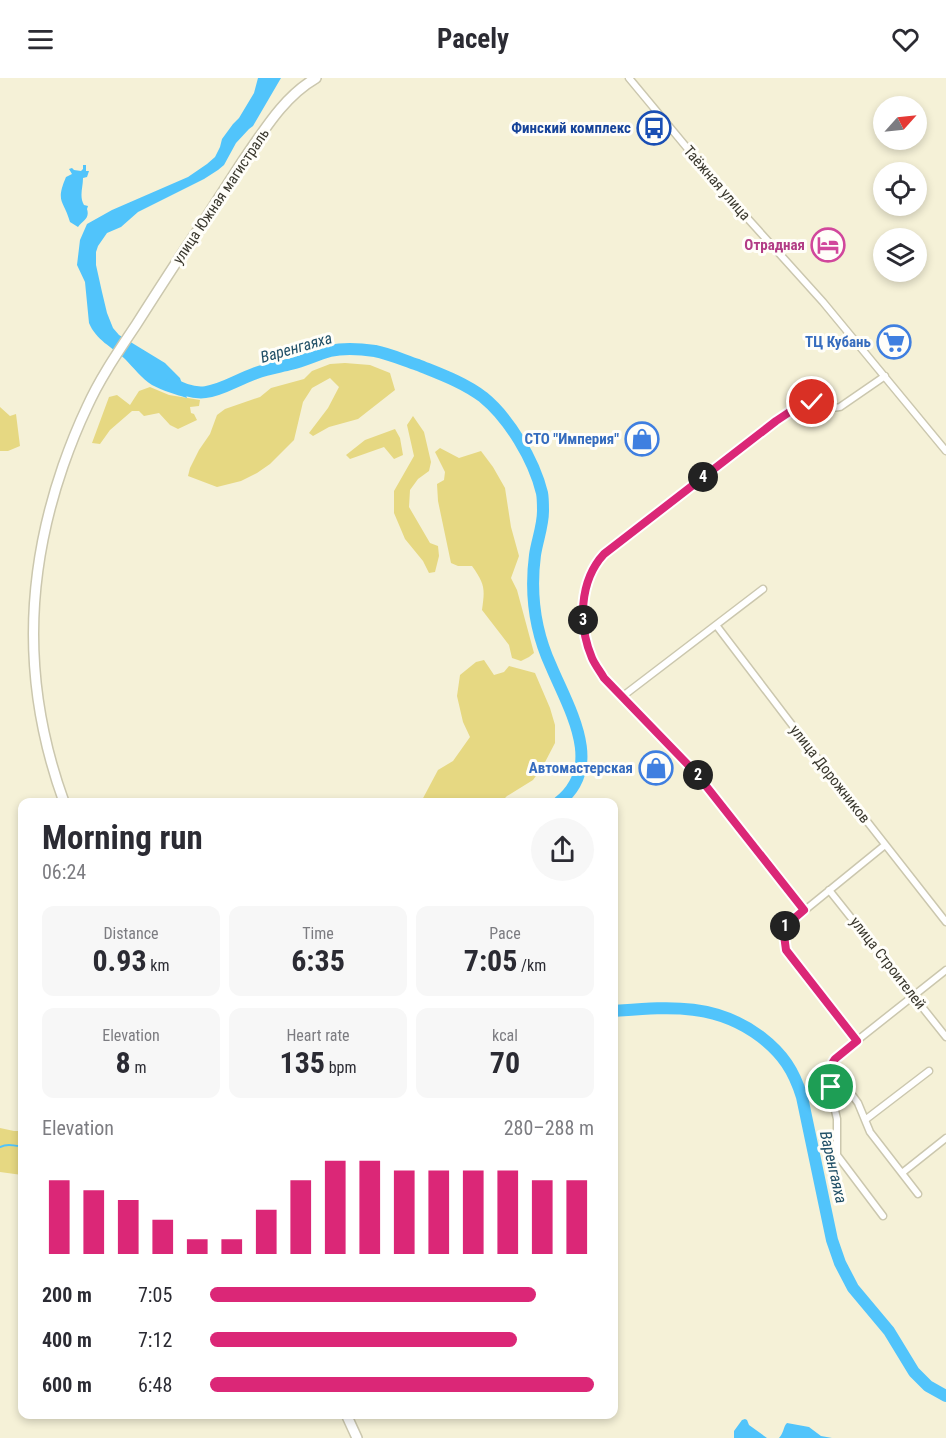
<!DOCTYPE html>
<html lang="en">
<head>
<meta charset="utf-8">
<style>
	body { margin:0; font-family:"Roboto Condensed",sans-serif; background:#f7f7f7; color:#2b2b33; height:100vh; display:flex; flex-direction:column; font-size:22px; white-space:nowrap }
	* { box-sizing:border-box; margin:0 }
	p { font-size:20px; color:#7c7c81 }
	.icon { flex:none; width:33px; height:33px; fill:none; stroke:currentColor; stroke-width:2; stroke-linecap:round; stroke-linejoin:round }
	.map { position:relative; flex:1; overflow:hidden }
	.side { position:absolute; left:18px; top:720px; width:600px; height:621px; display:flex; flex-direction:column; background:#fff; border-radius:12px; box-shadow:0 3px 9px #0003 }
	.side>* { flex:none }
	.needle { width:39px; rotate:63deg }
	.fabs { position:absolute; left:873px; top:18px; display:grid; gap:12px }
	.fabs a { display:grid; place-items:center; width:54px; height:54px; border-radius:50%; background:#fff; box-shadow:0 3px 9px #0003; font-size:30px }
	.pin { position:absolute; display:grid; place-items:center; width:51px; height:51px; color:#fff; margin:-26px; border:3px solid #fff; border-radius:50%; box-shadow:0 2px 6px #0007 }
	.km { position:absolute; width:30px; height:30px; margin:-15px; border-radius:50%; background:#222; color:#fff; font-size:16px; line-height:30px; text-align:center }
	.round { display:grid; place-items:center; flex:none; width:63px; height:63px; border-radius:32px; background:#f7f7f7 }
	.head { display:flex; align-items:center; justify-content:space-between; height:102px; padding:0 24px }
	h1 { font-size:33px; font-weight:700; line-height:45px }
	.figures { display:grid; grid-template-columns:repeat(3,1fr); gap:9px; height:102px; padding:6px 24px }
	.figures div { display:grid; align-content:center; border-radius:12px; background:#f7f7f7; text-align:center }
	.figures b { font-size:30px; font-weight:700 }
	.figures small { font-size:16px; font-weight:400 }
	.figures p { font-size:16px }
	.chart { height:168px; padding:12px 24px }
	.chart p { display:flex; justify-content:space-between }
	.chart svg { width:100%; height:108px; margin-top:6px; stroke:#db2777; stroke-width:6 }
	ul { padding:0 24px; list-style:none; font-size:20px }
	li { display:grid; grid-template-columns:96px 72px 1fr; align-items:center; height:45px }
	li i { height:15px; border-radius:8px; background:#db2777 }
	header { display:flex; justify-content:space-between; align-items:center; height:78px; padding:0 24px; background:#fff; font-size:27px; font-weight:700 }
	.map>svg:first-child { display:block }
	.green { fill:#e6d882 }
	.water { fill:#51c4fb }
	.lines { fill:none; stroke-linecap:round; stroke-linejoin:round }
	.stream { stroke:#51c4fb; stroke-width:2 }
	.river { stroke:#51c4fb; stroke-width:12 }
	.minor-casing { stroke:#cbc7ae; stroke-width:9 }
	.highway-casing { stroke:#cbc7ae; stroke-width:12 }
	.minor { stroke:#fff; stroke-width:6 }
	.highway { stroke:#fff; stroke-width:9 }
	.route-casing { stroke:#fff; stroke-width:12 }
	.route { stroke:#db2777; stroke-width:8 }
	.labels { text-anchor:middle; stroke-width:6; stroke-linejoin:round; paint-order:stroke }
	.transit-label { font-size:15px; font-weight:bold; fill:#164399; stroke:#fffef9; text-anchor:end }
	.street-label { font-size:15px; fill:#3a382e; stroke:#fffef9 }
	.hotel-label { font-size:15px; font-weight:bold; fill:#b23c85; stroke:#fffef9; text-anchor:end }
	.shop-label { font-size:15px; font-weight:bold; fill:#366cbe; stroke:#fffef9; text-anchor:end }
	.water-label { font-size:16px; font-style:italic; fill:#215067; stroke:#fffef9 }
</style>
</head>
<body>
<header><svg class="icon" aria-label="menu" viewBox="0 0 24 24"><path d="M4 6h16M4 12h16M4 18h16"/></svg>Pacely<svg class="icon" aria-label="heart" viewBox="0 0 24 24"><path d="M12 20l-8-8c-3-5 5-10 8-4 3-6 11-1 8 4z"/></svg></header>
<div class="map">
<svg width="946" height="1360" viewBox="0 0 946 1360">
	<rect width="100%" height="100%" fill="#f5f1d7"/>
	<path class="green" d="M 345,285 L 370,287 L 390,295 L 395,312 L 358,341 L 329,349 L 313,358 L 309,355 L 328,330 L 339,309 L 330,300 L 312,310 L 303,324 L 294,362 L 270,386 L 257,395 L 241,403 L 217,409 L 188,398 L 190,390 L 199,372 L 210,356 L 217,337 L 225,331 L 260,319 L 271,310 L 304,301 L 312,293 L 330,286 Z
		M 150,309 L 169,317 L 200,322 L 199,328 L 190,329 L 191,335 L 194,336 L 197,342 L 178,351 L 170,347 L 159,335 L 144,338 L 139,333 L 132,333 L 110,352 L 100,366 L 92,365 L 109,319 L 117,317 L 130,327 L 139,313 Z
		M 0,329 L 10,338 L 16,336 L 20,368 L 8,373 L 0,373 Z
		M 413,338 L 424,354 L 431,384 L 429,393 L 418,401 L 410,412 L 409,429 L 430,465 L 438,468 L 439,478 L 435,494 L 429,495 L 423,483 L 405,461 L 394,435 L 394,413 L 414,378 L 407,347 Z
		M 395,351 L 400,360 L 403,377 L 394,381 L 384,369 L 350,381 L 346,377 L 365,362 Z
		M 440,370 L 459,380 L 481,373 L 493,389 L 505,410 L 511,449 L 519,478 L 511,500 L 517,512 L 534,575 L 529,579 L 521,583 L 512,580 L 509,567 L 482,532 C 485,511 485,506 472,488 L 458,488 L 451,485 L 438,423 L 437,406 L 444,402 L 445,394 L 435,374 Z
		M 484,582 L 494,597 L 504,594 L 509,588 L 535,595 L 550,630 L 555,647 L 555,665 L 543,688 L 533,702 L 507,718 L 501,724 L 421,724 L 438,692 L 453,683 L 470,659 L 463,644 L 457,618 L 460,597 L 476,584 Z
		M 0,1050 L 14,1053 L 22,1053 L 22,1097 L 0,1094 Z"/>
	<path class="water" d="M 258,0 L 281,0 L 253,48 L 249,51 L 236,65 L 224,87 L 218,92 L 204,101 L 138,134 L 121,149 L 107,155 L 98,168 L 96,174 L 96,187 L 102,214 L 107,235 L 113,250 L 119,257 L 165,285 L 180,300 L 187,320 C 175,316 163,313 152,307 C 141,300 134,290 125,281 C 112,269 96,262 89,245 L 85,204 L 77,187 L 80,162 L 87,146 L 112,132 L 188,99 L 207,86 L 215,79 L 220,69 L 222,61 L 233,46 L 239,40 L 254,15 Z
		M 83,87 L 86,87 L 86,93 L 89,93 L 87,99 L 83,100 C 83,110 79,118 84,127 L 88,128 L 87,131 C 90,141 83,142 78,149 L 70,144 C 64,122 55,125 66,99 L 72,96 L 69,91 L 72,90 L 74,92 L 81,93 L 83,91 Z
		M 745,1341 L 747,1342 L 749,1347 L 767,1360 L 734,1360 L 734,1353 L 742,1342 Z
		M 787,1345 L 809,1349 L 821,1358 L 832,1360 L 779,1360 C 784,1355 783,1349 787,1345 Z"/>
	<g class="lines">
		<path class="stream" d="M 0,1069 C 10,1064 13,1069 22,1068"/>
		<path class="river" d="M 171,305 C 206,326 223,307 256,295 C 267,291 279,289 291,286 C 304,283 316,277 330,273 C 343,270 361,271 375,273 C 390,276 403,282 418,287 C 440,296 463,304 483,319 C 509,340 534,382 542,415 C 543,420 543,427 543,433 C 543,448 537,463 535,477 C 530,515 535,553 551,588 C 569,631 605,688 559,724
			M 614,933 C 668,929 715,924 761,959 C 783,976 794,993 802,1019 L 832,1162 L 840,1185 L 853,1210 L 889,1253 L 914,1294 L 928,1308 L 946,1318"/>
		<g class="minor-casing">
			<path id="minor" d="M 629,0 L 722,112 L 823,224 L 946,373
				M 716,547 L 815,677 L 946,844
				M 623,618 L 763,511
				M 829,812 L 946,959
				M 804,832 L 695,694 L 604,600 C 600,593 595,587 592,580 C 578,548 579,502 604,476 L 776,343 C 786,336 798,325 811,325 C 822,325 830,332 840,329 L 885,298
				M 857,963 L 786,872 L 783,850 L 885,767
				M 833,990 L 831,1015 L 837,1041 L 837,1077 L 883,1138
				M 865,1042 L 929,993
				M 902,1095 L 946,1060
				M 918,1116 L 870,1054 L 858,1025 L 834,992 L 833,984 L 835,980 L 946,892"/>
		</g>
		<g class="highway-casing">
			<path id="highway" d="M 64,724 C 23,611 24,501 63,388 C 70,368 78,348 87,329 C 100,300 118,274 136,247 C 157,214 178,181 200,149 C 214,127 228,106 242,84 C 263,54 283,19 316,0
				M 346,1336 L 357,1360"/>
		</g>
		<use href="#minor" class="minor"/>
		<use href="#highway" class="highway"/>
	</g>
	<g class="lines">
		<g class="route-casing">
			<path id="route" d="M 812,324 L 797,329 L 776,343 L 604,476 C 579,503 578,547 592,580 C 595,587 600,593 604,600 L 695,694 L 804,832 L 783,850 L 786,872 L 857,963 L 835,981 L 833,984 L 831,1009"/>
		</g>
		<use href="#route" class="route"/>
	</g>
	<defs>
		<g id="bus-ring" transform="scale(1.725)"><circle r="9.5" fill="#fffef9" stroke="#1a4fb4" stroke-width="1.5"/><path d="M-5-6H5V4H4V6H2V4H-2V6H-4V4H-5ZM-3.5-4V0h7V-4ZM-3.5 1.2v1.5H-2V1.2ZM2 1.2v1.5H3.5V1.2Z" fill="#1a4fb4"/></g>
		<g id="hotel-ring" transform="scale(1.725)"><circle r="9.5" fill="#fffef9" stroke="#d1479c" stroke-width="1.5"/><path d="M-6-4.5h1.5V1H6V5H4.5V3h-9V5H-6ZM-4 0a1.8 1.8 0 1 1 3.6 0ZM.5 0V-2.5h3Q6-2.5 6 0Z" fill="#d1479c"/></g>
		<g id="supermarket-ring" transform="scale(1.725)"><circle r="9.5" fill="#fffef9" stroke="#3f7fe0" stroke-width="1.5"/><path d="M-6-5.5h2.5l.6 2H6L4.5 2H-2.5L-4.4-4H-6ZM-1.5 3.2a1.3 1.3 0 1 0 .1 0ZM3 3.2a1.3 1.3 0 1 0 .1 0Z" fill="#3f7fe0"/></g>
		<g id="shop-ring" transform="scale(1.725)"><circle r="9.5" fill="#fffef9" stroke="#3f7fe0" stroke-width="1.5"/><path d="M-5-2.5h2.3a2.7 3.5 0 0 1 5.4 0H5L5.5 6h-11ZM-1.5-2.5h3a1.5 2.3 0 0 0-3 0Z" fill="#3f7fe0"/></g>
	</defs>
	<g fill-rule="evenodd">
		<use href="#bus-ring" x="654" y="50"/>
		<use href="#hotel-ring" x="828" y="167"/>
		<use href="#supermarket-ring" x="894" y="264"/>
		<use href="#shop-ring" x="642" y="361"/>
		<use href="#shop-ring" x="656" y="690"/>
	</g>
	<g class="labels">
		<g class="transit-label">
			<text x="631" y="55">Финский комплекс</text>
		</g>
		<g class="street-label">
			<text transform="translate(717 105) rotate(49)" y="5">Таёжная улица</text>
			<text transform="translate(221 118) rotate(-56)" y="5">улица Южная магистраль</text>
			<text transform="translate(830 696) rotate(52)" y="5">улица Дорожников</text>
			<text transform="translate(888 885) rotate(52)" y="5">улица Строителей</text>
		</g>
		<g class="hotel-label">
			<text x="805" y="172">Отрадная</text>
		</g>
		<g class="shop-label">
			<text x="871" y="269">ТЦ Кубань</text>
			<text x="619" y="366">СТО "Империя"</text>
			<text x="633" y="695">Автомастерская</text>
		</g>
		<g class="water-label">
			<text transform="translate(296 269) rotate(-16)" y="6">Варенгаяха</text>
			<text transform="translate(834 1089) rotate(77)" y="6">Варенгаяха</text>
		</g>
	</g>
</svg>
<div class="fabs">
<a><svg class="needle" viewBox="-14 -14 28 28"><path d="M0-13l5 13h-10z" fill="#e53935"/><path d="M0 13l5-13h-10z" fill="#7c7c81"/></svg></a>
<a><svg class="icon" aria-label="locate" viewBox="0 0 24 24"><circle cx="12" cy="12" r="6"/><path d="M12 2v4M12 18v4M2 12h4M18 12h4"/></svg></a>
<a><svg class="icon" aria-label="layers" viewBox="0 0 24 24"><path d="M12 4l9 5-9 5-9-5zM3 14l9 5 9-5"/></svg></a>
</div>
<div class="pin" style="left:831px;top:1009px;background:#1e9e55"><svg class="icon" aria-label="arrive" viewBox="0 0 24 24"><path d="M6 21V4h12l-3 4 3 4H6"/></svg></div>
<div class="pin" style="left:812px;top:324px;background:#d93025"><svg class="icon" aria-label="check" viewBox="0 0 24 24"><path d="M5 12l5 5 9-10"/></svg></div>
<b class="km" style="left:785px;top:848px">1</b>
<b class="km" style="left:698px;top:697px">2</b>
<b class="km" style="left:583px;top:542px">3</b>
<b class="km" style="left:703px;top:399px">4</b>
<section class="side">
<div class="head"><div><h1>Morning run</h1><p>06:24</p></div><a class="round"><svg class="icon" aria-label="share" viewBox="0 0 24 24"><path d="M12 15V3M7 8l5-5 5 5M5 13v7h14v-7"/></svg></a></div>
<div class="figures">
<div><p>Distance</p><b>0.93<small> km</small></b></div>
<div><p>Time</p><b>6:35</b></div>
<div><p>Pace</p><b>7:05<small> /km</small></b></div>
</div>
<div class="figures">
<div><p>Elevation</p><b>8<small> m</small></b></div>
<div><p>Heart rate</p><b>135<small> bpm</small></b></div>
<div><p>kcal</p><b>70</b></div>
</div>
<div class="chart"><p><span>Elevation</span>280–288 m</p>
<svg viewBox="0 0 160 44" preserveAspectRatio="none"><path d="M5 44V14M15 44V18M25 44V22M35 44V30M45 44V38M55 44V38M65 44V26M75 44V14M85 44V6M95 44V6M105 44V10M115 44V10M125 44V10M135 44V10M145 44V14M155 44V14"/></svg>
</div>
<ul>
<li><b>200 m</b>7:05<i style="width:85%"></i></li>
<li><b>400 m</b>7:12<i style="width:80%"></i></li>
<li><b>600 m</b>6:48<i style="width:100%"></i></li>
</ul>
</section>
</div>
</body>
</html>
